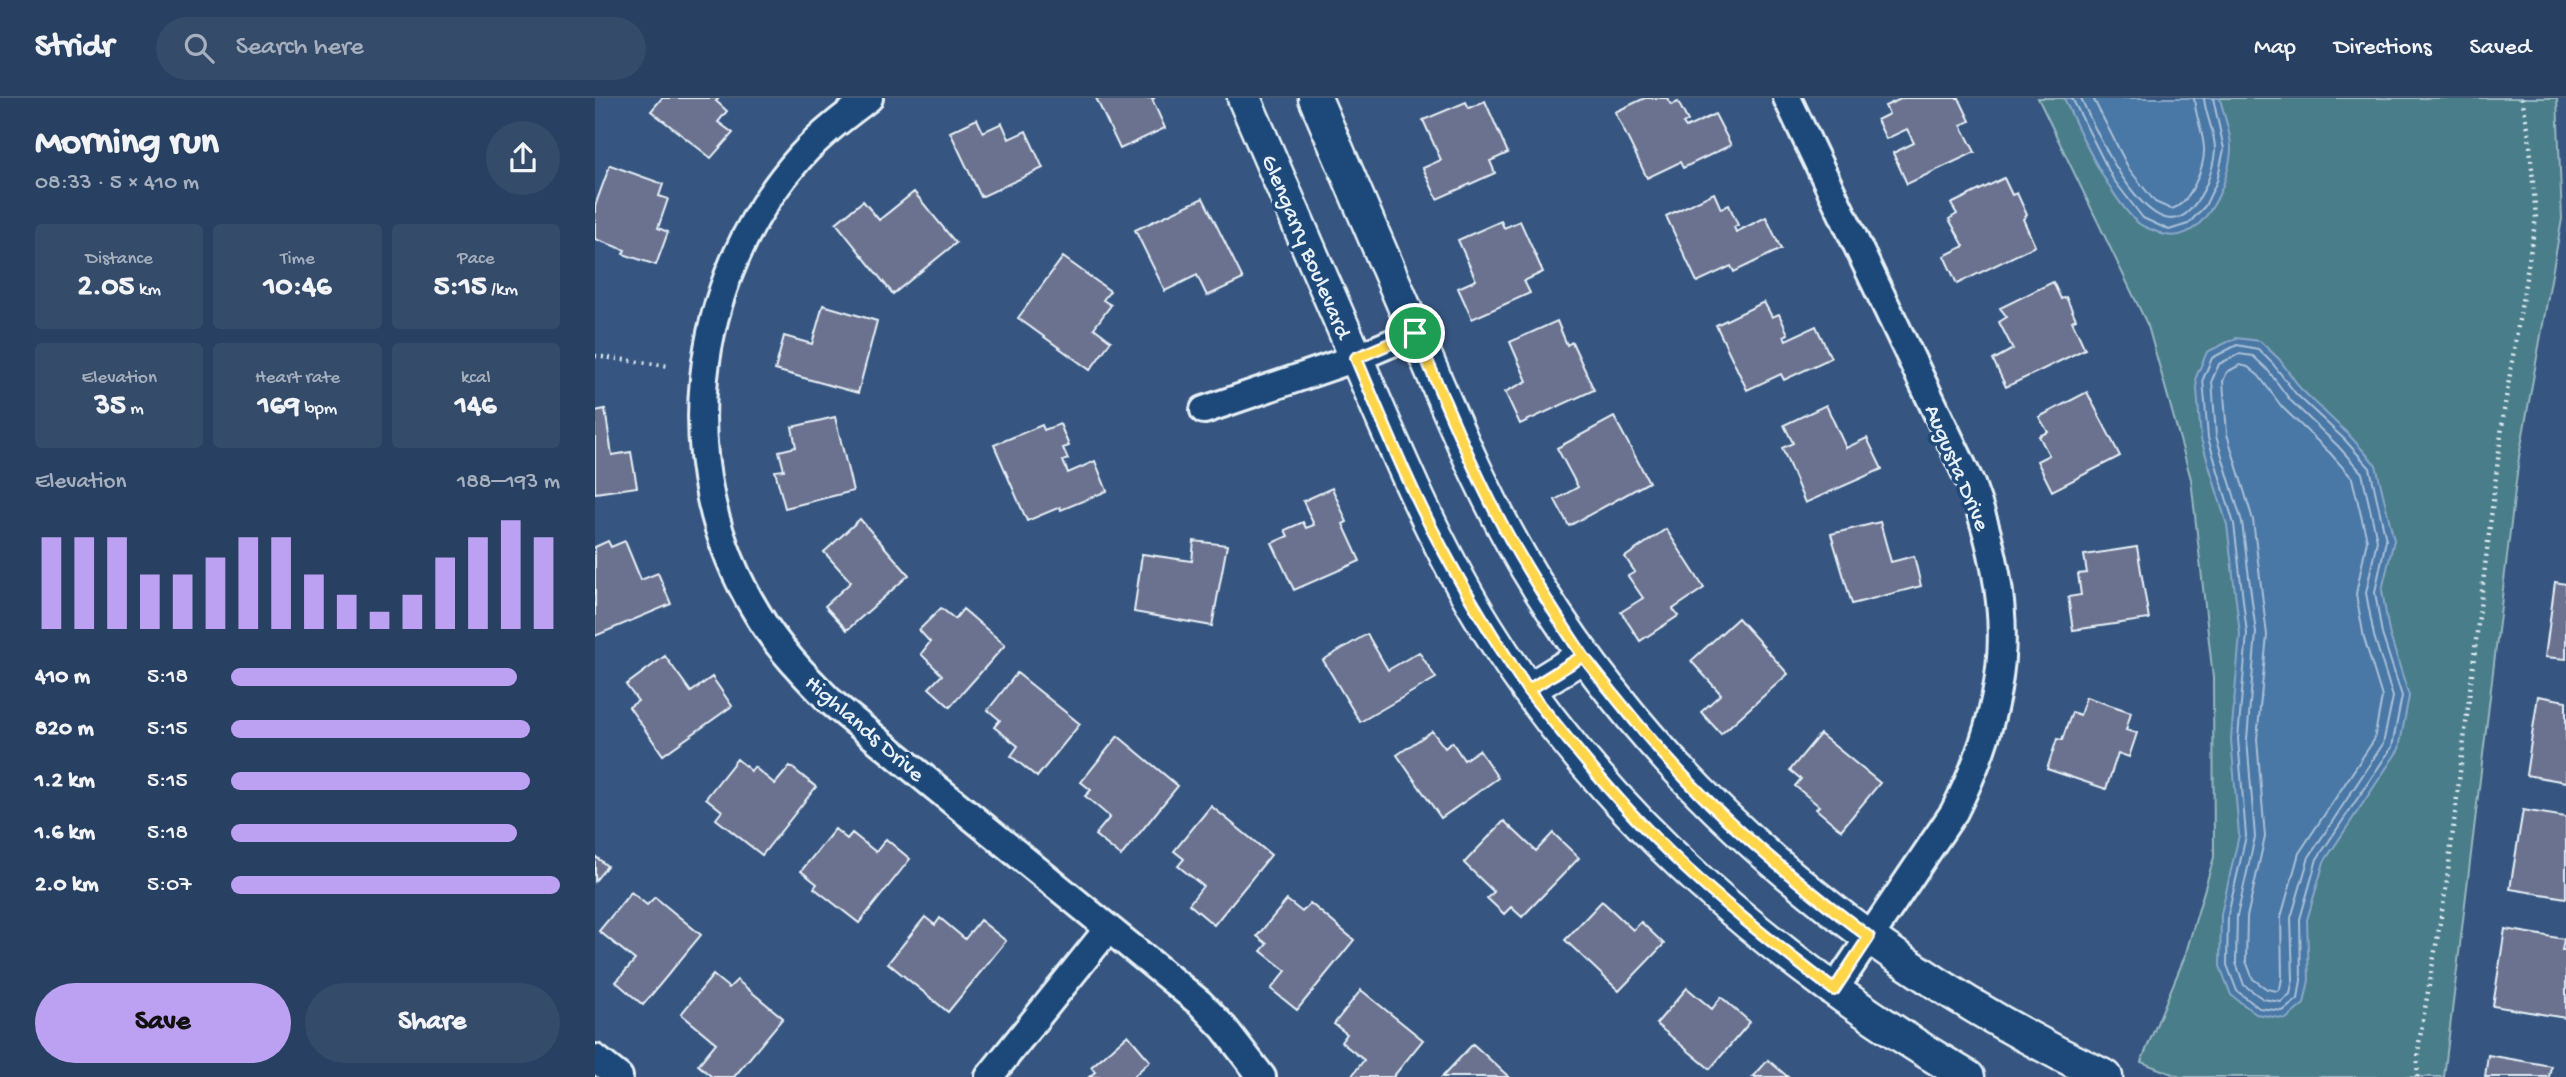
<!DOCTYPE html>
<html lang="en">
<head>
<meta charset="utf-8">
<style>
	body { margin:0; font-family:"Gochi Hand",sans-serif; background:#344b6a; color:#f1f3f6; height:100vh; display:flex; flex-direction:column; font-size:26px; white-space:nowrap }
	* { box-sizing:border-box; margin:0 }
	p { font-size:23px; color:#a5afbd }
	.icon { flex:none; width:38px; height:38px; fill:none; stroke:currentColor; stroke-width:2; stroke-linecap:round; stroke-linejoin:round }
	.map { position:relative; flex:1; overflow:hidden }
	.side { display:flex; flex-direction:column; background:#284061; width:595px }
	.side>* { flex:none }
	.pin { position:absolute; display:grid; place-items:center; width:60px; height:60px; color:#fff; margin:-30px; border:4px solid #fff; border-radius:50%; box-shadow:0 2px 7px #0007 }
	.round { display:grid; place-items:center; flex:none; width:74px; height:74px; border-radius:37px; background:#344b6a }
	.head { display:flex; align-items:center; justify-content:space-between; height:119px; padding:0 35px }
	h1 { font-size:38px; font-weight:700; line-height:52px }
	.stats { display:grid; grid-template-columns:repeat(3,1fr); gap:10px; height:119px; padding:7px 35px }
	.stats div { display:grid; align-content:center; border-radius:7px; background:#344b6a; text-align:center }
	.stats b { font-size:30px; font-weight:700 }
	.stats small { font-size:19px; font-weight:400 }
	.stats p { font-size:19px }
	.chart { height:196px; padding:14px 35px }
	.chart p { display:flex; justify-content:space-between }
	.chart svg { width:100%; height:126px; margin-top:7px; stroke:#bca0f2; stroke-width:6 }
	.button { display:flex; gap:14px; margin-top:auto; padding:14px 35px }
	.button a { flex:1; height:80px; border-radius:42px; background:#bca0f2; color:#111; font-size:28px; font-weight:700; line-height:80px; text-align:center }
	.button a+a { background:#344b6a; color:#f1f3f6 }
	ul { padding:0 35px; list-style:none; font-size:23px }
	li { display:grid; grid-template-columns:112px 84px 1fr; align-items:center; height:52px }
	li i { height:18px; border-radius:9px; background:#bca0f2 }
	header { display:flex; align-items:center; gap:42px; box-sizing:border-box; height:98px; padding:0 35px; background:#284061; border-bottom:2px solid #445976 }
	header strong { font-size:33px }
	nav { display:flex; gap:38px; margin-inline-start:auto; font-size:24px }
	.search { width:490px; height:63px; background:#344b6a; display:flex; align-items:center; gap:18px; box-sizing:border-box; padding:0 24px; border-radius:38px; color:#a5afbd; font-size:26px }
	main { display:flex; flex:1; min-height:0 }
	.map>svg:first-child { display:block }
	.green { fill:#497d8a; stroke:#98b7c1; stroke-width:2 }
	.water { fill:#4a77a6; stroke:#89a8c7; stroke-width:2 }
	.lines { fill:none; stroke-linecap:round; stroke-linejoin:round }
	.shore { stroke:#a9c0d7; stroke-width:2 }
	.building { fill:#6b7290; stroke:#e8f1f8; stroke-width:2 }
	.minor-casing { stroke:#e8f1f8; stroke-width:32 }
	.tertiary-casing { stroke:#e8f1f8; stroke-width:37 }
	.path { stroke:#e8f1f8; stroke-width:4.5; stroke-dasharray:2 5; stroke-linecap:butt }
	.minor { stroke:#1f4a7a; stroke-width:26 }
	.tertiary { stroke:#1f4a7a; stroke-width:32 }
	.route-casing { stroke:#fff; stroke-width:14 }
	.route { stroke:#ffd54a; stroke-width:9 }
	.labels { text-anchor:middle; stroke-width:7; stroke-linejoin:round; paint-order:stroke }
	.street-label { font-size:23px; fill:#e8f1f8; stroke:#1f4a7a }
</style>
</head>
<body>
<header>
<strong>Stridr</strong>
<div class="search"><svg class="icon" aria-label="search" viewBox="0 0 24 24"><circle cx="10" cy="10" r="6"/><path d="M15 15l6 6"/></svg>Search here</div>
<nav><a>Map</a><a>Directions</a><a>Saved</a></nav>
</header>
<main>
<section class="side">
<div class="head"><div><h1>Morning run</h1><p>08:33 · 5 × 410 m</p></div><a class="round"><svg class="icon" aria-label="share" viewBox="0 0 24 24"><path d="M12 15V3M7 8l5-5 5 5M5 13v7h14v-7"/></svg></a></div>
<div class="stats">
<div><p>Distance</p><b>2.05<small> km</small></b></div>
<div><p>Time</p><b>10:46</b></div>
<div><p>Pace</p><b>5:15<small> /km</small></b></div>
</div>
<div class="stats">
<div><p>Elevation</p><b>35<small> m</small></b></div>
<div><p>Heart rate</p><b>169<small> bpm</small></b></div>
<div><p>kcal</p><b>146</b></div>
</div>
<div class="chart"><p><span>Elevation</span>188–193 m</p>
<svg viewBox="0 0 160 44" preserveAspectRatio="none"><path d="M5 44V12M15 44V12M25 44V12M35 44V25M45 44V25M55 44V19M65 44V12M75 44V12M85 44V25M95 44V32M105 44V38M115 44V32M125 44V19M135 44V12M145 44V6M155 44V12"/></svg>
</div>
<ul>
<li><b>410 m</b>5:18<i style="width:87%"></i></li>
<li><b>820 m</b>5:15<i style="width:91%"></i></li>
<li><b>1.2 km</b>5:15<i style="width:91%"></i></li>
<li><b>1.6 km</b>5:18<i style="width:87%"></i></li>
<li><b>2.0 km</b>5:07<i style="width:100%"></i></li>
</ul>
<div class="button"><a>Save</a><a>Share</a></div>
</section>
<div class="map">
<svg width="1971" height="979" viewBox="0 0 1971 979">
	<rect width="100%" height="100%" fill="#365681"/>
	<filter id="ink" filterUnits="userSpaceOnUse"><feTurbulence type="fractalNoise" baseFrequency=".0143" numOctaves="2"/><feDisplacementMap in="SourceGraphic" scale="14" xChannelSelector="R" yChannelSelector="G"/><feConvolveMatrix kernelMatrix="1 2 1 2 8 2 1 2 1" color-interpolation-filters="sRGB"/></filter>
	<g filter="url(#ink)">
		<path class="green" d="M 1443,0 L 1962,0 L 1967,121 L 1924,359 L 1849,979 L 1585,979 L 1546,964 L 1590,858 L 1619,759 L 1618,580 L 1596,381 L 1553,228 Z"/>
		<path class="water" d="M 1469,0 L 1625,0 C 1628,16 1637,36 1636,52 C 1634,87 1605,154 1562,134 C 1556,131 1547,129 1542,124 C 1514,98 1485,36 1469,0 Z
			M 1641,240 L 1665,243 L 1684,261 L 1706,291 L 1754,337 L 1781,367 L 1799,442 L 1787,492 L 1794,534 L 1814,598 L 1804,651 L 1729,764 L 1712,822 L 1714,882 L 1709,906 L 1691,921 L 1661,916 L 1636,897 L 1625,868 L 1626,816 L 1644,737 L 1636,641 L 1645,536 L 1632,427 L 1606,341 L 1601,279 L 1612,254 Z"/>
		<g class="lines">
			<path class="shore" d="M 1477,0 L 1518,81 L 1548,120 L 1574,132 L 1593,126 L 1610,108 L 1622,83 L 1629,51 L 1618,0
				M 1486,0 C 1499,29 1554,155 1595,112 C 1609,97 1618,74 1620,53 C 1621,36 1610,17 1609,0
				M 1498,0 L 1534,71 L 1560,104 L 1576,111 C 1595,107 1610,68 1609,50 C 1608,33 1600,17 1599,0
				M 1642,247 L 1663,251 L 1678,266 L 1701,296 L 1749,341 L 1775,370 L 1791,442 L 1780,494 L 1787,536 L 1807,598 L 1797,649 L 1722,761 L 1705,821 L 1706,882 L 1703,901 L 1688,913 L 1664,910 L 1642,893 L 1632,867 L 1633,817 L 1651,738 L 1643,641 L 1652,536 L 1639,426 L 1613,340 L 1608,281 L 1617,260 Z
				M 1644,256 L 1658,258 L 1672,271 L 1695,302 L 1743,348 L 1767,375 L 1782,442 L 1771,495 L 1779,538 L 1798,599 L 1788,646 L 1714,759 L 1696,820 L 1698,881 L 1695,896 L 1686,904 L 1668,901 L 1649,887 L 1641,865 L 1642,818 L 1660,739 L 1652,641 L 1661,535 L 1647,424 L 1621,338 L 1617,282 L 1624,266 Z
				M 1645,267 L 1653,269 L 1664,278 L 1687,309 L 1735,355 L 1757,380 L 1772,442 L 1761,496 L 1769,540 L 1787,599 L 1779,642 L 1704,755 L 1686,819 L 1687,880 L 1685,891 L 1682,893 L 1672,891 L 1658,881 L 1651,863 L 1652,819 L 1670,739 L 1662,641 L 1672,537 L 1658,422 L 1632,336 L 1628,283 L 1632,274 Z"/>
		</g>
		<path class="building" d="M 67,0 L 124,0 L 121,3 L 132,13 L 123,24 L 138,35 L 116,60 L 56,13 Z
			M 501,0 L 560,0 L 557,1 L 570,30 L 525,51 Z
			M 1050,0 L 1072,0 L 1076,7 L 1083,4 L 1093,23 L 1088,26 L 1091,30 L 1120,16 L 1136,47 L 1088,70 L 1085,64 L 1052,80 L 1020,14 Z
			M 1308,0 L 1364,0 L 1375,23 L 1366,27 L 1380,54 L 1312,86 L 1298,55 L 1319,45 L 1312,31 L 1291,41 L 1282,22 L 1294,16 L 1290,8 Z
			M 890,3 L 913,55 L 895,63 L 900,75 L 842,101 L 828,70 L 846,62 L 828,22 L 871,4 L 874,10 Z
			M 382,21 L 388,34 L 407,25 L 414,41 L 431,33 L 448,70 L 386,99 L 355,34 Z
			M 15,67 L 68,86 L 64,98 L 73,101 L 63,130 L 73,134 L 61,167 L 28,156 L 30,152 L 0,141 L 0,108 Z
			M 1409,80 L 1417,97 L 1422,95 L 1432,117 L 1428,121 L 1440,148 L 1362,186 L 1349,158 L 1369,148 L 1354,121 L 1362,116 L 1356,106 Z
			M 319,94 L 361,145 L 298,196 L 241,125 L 268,103 L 284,122 Z
			M 1119,95 L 1126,111 L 1134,107 L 1143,127 L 1139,129 L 1141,134 L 1171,119 L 1186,151 L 1139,174 L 1136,168 L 1102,184 L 1071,118 Z
			M 608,100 L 648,181 L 612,198 L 602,177 L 570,193 L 540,132 Z
			M 906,123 L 909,130 L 925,123 L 948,174 L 929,183 L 935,195 L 877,221 L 863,190 L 881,182 L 863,142 Z
			M 468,159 L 515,193 L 508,202 L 516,207 L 499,230 L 516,243 L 495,272 L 423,220 Z
			M 1458,184 L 1466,201 L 1471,199 L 1481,221 L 1477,223 L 1490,251 L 1411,289 L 1398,262 L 1418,251 L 1404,224 L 1412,219 L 1405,210 Z
			M 1169,204 L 1177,219 L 1184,216 L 1193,236 L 1189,238 L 1191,242 L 1221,228 L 1236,260 L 1189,282 L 1186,276 L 1152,292 L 1121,227 Z
			M 228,207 L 282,223 L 263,295 L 180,272 L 189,238 L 217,246 Z
			M 962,223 L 972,247 L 977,244 L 999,292 L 925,326 L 910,294 L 932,283 L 915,244 Z
			M 1492,294 L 1525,358 L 1457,393 L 1442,363 L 1454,357 L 1444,338 L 1453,334 L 1444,319 Z
			M 1231,307 L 1251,350 L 1272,340 L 1287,371 L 1210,405 L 1187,350 L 1198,345 L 1189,327 Z
			M 10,311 L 17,357 L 36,354 L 42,389 L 0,395 L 0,313 Z
			M 240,319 L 258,393 L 190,410 L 180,373 L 189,372 L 184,353 L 201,349 L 197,329 Z
			M 1019,319 L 1054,384 L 974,428 L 960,402 L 983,389 L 962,350 Z
			M 465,326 L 474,348 L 468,350 L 473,361 L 468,363 L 473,375 L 500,363 L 512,393 L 466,412 L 465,409 L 432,423 L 399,347 L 447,327 L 449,332 Z
			M 737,390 L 752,424 L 748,426 L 765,463 L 699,492 L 677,445 L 693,438 L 690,432 L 708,424 L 711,430 L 719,427 L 708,403 Z
			M 265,421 L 314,477 L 252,532 L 230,508 L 256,484 L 229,454 Z
			M 1285,424 L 1296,464 L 1319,458 L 1326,488 L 1257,506 L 1236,436 Z
			M 1071,431 L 1109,490 L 1078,511 L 1083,518 L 1045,543 L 1026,514 L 1048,500 L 1033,478 L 1040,474 L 1030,459 Z
			M 13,443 L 16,449 L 30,443 L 46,482 L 63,475 L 76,506 L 0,538 L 0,449 Z
			M 599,443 L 632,447 L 617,528 L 539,514 L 547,456 L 597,463 Z
			M 1542,449 L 1554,521 L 1478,532 L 1473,499 L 1486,497 L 1483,476 L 1492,475 L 1489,457 Z
			M 1960,484 L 1971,486 L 1971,561 L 1950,559 Z
			M 346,510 L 360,521 L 368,511 L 410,547 L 355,609 L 334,590 L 347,577 L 326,556 L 335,544 L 324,532 Z
			M 1143,520 L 1193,576 L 1126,636 L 1106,614 L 1126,596 L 1096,563 Z
			M 772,536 L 793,572 L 824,554 L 841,580 L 765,624 L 728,562 Z
			M 70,558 L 96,594 L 117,579 L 137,608 L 68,657 L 34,609 L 43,603 L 31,587 Z
			M 422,575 L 485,626 L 442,679 L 416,658 L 423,648 L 399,629 L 405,622 L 393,612 Z
			M 1943,598 L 1971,603 L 1971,684 L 1931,677 Z
			M 1491,599 L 1536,614 L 1531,632 L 1542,635 L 1534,659 L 1523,655 L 1511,691 L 1452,671 L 1462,641 L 1467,642 L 1477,614 L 1485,617 Z
			M 837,633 L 850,650 L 857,644 L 869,662 L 884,652 L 903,680 L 846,720 L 802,657 Z
			M 1225,636 L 1285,685 L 1246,732 L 1221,711 L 1224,708 L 1200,688 L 1206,681 L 1195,672 Z
			M 523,638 L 583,688 L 526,758 L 500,737 L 515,719 L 490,698 L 496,692 L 486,684 Z
			M 142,661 L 156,673 L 159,669 L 180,686 L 195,668 L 221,689 L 167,757 L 121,721 L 127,713 L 111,700 Z
			M 616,708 L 676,757 L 619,827 L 594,806 L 608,788 L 583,768 L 589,761 L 579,753 Z
			M 1928,712 L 1971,719 L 1971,800 L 1915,791 Z
			M 909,723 L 941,753 L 958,735 L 984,760 L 927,819 L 916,809 L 909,816 L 892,800 L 899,794 L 869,765 Z
			M 240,731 L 252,741 L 257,735 L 281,754 L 291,741 L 315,761 L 264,825 L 219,790 L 222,786 L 206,773 Z
			M 0,758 L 12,768 L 0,783 Z
			M 36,794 L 52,807 L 60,799 L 106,837 L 48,907 L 21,884 L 40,862 L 4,833 Z
			M 692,802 L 707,814 L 715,805 L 759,842 L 702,912 L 676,891 L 691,873 L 666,853 L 672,846 L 662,838 Z
			M 1007,803 L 1038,832 L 1046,824 L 1069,846 L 1024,893 L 970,842 Z
			M 330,819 L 340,827 L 345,820 L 370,841 L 385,822 L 411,843 L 353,914 L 293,865 Z
			M 1910,831 L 1969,841 L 1967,852 L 1971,852 L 1971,920 L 1898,908 Z
			M 118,877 L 134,890 L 142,882 L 188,920 L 139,979 L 117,979 L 103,967 L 121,945 L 86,916 Z
			M 1092,890 L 1117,911 L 1126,899 L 1155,924 L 1115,971 L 1061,926 Z
			M 766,892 L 828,942 L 798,979 L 756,979 L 769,962 L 746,944 L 752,936 L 739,926 Z
			M 533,937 L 555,963 L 538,979 L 494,979 L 500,974 L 496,969 Z
			M 878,946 L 914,979 L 847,979 Z
			M 1893,957 L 1956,968 L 1954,979 L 1890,979 Z
			M 1173,962 L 1193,979 L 1158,979 Z"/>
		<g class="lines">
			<g class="minor-casing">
				<path id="minor" d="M 274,0 C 250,18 226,36 206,58 C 94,183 74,372 162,515 C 182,549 209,577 236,604 L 605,905 L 629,930 L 667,979
					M 1192,0 L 1376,386 C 1421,507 1418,598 1359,714 L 1239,892
					M 609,312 L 761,260 L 820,235
					M 0,960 L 24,979
					M 394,979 L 513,831"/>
			</g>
			<g class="tertiary-casing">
				<path id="tertiary" d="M 649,0 C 688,90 727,180 766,271 C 804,359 841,448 892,530 C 1008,718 1184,868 1373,979
					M 720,0 C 758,88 795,176 833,264 C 866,342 900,421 945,492 C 1079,707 1284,871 1511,979
					M 933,592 L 988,558"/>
			</g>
			<path class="path" d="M 0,258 L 74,268
				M 1822,979 L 1824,945 L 1851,790 L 1909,312 L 1941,120 L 1934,35 L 1927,0"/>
			<use href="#minor" class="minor"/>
			<use href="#tertiary" class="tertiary"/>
		</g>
	</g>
	<g class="lines" filter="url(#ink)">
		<g class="route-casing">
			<path id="route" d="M 820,235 C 849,300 875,367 909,430 C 933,474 960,516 988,558 L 933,592 C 978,648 1022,704 1074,754 C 1125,804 1182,848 1239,892 L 1274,839 C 1220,798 1167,756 1118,708 C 1070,662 1029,610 988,558 L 933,592 C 902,546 873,499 847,450 C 814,389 788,324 761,260 L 820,235"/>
		</g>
		<use href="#route" class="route"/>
	</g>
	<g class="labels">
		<g class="street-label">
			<text transform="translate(713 148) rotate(67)" y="8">Glengarry Boulevard</text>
			<text transform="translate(1364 369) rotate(67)" y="8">Augusta Drive</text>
			<text transform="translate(271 629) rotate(41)" y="8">Highlands Drive</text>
		</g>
	</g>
</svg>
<div class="pin" style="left:820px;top:235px;background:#1e9e55"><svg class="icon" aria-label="arrive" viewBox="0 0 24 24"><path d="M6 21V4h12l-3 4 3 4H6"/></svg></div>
</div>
</main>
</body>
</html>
